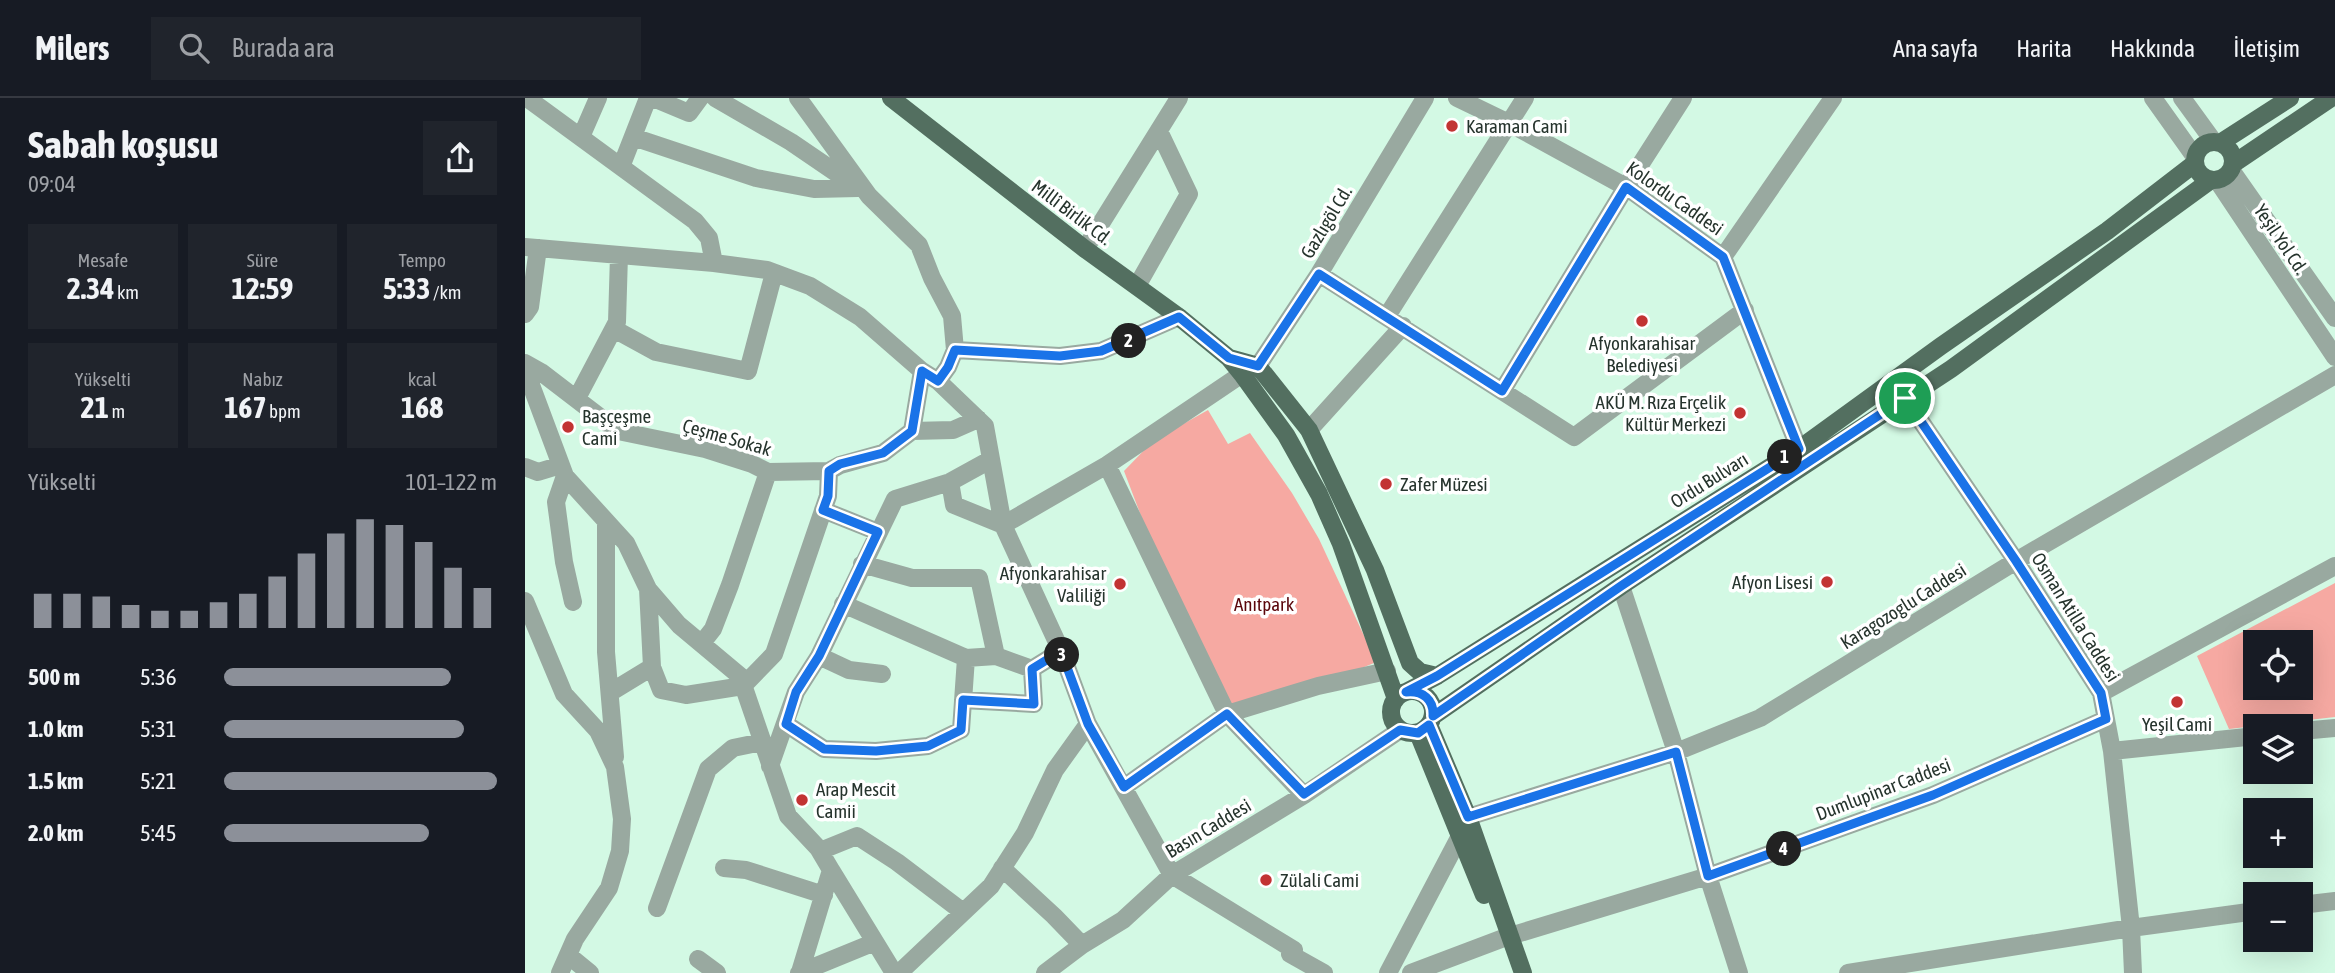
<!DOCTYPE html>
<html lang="tr">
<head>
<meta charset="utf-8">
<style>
	body { margin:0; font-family:"Asap Condensed",sans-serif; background:#20242c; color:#f1f3f6; height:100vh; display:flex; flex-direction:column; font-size:26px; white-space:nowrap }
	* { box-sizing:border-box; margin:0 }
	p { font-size:23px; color:#9ea1a6 }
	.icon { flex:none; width:38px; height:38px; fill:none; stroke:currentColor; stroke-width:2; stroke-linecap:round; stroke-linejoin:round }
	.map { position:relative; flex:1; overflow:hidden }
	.details { display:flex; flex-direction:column; background:#171b24; width:525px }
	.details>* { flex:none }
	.fabs { position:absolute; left:1718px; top:532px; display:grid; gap:14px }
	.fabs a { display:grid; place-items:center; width:70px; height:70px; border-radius:0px; background:#171b24; box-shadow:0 7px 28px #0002; font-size:35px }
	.pin { position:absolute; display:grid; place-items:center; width:60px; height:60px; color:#fff; margin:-30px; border:4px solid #fff; border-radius:50%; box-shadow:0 2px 7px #0007 }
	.km { position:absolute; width:35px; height:35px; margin:-18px; border-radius:50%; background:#222; color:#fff; font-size:19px; line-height:35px; text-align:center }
	.round { display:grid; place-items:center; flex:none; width:74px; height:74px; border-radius:0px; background:#20242c }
	.head { display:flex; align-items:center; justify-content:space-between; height:119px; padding:0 28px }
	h1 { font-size:38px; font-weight:700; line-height:52px }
	.figures { display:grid; grid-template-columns:repeat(3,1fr); gap:10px; height:119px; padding:7px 28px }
	.figures div { display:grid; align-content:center; border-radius:0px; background:#20242c; text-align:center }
	.figures b { font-size:30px; font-weight:700 }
	.figures small { font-size:19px; font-weight:400 }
	.figures p { font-size:19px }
	.chart { height:196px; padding:14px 28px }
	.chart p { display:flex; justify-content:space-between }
	.chart svg { width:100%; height:126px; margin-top:7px; stroke:#8c9099; stroke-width:6 }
	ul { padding:0 28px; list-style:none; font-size:23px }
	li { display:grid; grid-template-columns:112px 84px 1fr; align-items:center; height:52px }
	li i { height:18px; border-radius:9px; background:#8c9099 }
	header { display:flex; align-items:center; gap:42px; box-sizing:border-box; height:98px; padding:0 35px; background:#171b24; border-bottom:2px solid #363941 }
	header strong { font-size:33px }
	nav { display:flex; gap:38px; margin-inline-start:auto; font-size:24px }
	.search { width:490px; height:63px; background:#20242c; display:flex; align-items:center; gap:18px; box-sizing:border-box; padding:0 24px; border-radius:0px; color:#9ea1a6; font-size:26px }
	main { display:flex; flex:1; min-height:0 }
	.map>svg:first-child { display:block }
	.green { fill:#f6a9a2; fill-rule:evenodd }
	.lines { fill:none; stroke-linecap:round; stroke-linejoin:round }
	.minor { stroke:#99a9a0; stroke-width:18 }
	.major { stroke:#536f60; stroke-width:18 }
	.route-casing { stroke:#fff; stroke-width:14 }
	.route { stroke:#1a73e8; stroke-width:9 }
	.poi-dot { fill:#c23333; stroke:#fff; stroke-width:2.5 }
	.labels { text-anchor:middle; stroke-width:7; stroke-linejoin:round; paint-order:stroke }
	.poi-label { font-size:19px; fill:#26342d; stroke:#fff; text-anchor:start }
	.street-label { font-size:19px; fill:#26342d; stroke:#fff }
	.park-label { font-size:19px; fill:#5a060b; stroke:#fff }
</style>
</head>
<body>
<header>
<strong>Milers</strong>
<div class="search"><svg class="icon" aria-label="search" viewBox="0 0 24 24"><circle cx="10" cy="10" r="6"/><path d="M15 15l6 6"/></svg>Burada ara</div>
<nav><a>Ana sayfa</a><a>Harita</a><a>Hakkında</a><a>İletişim</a></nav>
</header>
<main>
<section class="details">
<div class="head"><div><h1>Sabah koşusu</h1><p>09:04</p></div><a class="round"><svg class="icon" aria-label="share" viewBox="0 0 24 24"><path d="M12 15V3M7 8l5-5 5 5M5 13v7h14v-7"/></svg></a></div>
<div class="figures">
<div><p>Mesafe</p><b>2.34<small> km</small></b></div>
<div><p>Süre</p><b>12:59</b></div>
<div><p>Tempo</p><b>5:33<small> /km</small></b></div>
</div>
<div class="figures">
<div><p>Yükselti</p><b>21<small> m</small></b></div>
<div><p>Nabız</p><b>167<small> bpm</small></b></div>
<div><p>kcal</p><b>168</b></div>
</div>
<div class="chart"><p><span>Yükselti</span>101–122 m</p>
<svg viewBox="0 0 160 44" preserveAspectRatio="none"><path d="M5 44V32M15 44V32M25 44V33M35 44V36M45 44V38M55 44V38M65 44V35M75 44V32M85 44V26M95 44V18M105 44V11M115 44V6M125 44V8M135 44V14M145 44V23M155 44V30"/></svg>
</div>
<ul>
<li><b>500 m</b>5:36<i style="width:83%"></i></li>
<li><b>1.0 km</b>5:31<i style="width:88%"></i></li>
<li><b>1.5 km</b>5:21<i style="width:100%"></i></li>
<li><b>2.0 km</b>5:45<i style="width:75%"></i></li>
</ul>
</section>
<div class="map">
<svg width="1810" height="875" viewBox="0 0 1810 875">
	<rect width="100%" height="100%" fill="#d3f9e4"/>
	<path class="green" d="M 683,312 L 703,346 L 725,335 L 767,395 L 794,441 L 848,557 L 849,565 L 827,574 L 704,609 L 618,423 L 599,373 L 628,343 Z
		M 1810,485 L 1810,619 L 1704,631 L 1672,558 ZM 1776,544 L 1776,590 L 1731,590 L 1731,544 Z"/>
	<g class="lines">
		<path class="minor" d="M 2,0 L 170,123 L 184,140 L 189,165
			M 128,0 L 164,15 L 175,0
			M 190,0 L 266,44 L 332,89
			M 273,0 L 344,98 L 394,147 L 407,180 L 427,218 L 430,252 L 423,269 L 413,283
			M 932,0 L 984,25 L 1101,89 L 1198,159 L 1274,351
			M 1628,0 L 1670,59
			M 1657,0 L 1689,44
			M 56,39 L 73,0
			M 108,39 L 231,80 L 289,91 L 333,90
			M 96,69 L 123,0
			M 1706,72 L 1810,220
			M 1692,82 L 1810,259
			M 0,149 L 189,165 L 242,172 L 285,188 L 335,219 L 397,273 L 413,283 L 460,328 L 478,427 L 536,553 L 563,626 L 647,777 L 769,852
			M 560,151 L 654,0
			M 1198,159 L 1308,0
			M 794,176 L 1049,339 L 1220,212
			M 612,188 L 664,96 L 634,33
			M 0,216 L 5,209 L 13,150
			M 862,218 L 1000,0
			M 89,231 L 131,254 L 223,273 L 249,175
			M 430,252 L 535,258 L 576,253 L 654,219
			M 0,265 L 16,274 L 93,333 L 180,351 L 227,366 L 243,374 L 304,373 L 315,367 L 358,355 L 387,333 L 397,273
			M 733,268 L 794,176 L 900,0
			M 0,271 L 40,378 L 101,445 L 123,491 L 154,527 L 215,578 L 263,718 L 293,750 L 306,772 L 275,874
			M 977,293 L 1101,89 L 1158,0
			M 52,300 L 92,224 L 94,157
			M 1380,300 L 1491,463 L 1576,595 L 1587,653 L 1606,830 L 1608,875
			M 784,332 L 878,228
			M 387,333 L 428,332 L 453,321
			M 582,367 L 702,616 L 779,697
			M 0,369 L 13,374 L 36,367
			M 40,378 L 31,404 L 39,464 L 48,504
			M 425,384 L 429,407 L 478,427 L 582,367 L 717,276
			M 298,412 L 353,434
			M 81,425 L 81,554 L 90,659
			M 337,466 L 387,480 L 454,480 L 471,558
			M 1096,488 L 1151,654 L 1183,778 L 1214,875
			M 123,491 L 127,569 L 136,592 L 161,597 L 218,588 L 249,556 L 303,398 L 304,373
			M 0,503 L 39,596 L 73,633 L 90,669 L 97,721 L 95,753 L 84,790 L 50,841 L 35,875
			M 318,506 L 441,560 L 471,558 L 507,571 L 536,553
			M 177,545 L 188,531 L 205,487 L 243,374
			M 294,558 L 324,572 L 357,576
			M 86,594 L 127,569
			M 1576,595 L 1810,468
			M 438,602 L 509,606 L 507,571
			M 261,626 L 299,651 L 351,653 L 403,648 L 436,632 L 441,560
			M 1776,633 L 1810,630
			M 1587,653 L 1731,638
			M 245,668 L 271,594 L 294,558 L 370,401 L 425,384 L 465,362
			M 599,689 L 702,616 L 793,588 L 862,573
			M 943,719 L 1151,654 L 1235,620 L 1491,463 L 1810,277
			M 295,753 L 332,738 L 372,764 L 438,814
			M 199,770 L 221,772 L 299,797
			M 477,770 L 529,818 L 557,847
			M 306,772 L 369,875
			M 1776,807 L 1810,803
			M 132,810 L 183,671 L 208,650 L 237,644
			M 985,838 L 1183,778 L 1408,697 L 1581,621
			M 765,856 L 799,875
			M 43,857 L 65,875
			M 173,861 L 192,875
			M 274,875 L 350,844
			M 374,875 L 466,788 L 500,735 L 530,672 L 563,626
			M 520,875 L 557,847 L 598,822 L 647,777 L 779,697 L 875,632
			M 863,875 L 935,738
			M 886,875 L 976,841
			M 1323,875 L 1606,830 L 1731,813"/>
		<path class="major" d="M 366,0 L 560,151 L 654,219 L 704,260 L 717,276 L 761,337 L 794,396 L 816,446 L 871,601
			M1670 63a19 19 0 1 1 38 0a19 19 0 1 1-38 0Z
			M 1695,45 L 1765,0
			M 1708,66 L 1806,0
			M 704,260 L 733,268 L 784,332 L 850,472 L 885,565 L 895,574 L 912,578
			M866 614a21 21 0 1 1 42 0a21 21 0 1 1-42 0Z
			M 881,594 L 912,578 L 1274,351 L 1416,248 L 1582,133 L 1669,66
			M 908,618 L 1096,488 L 1426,271 L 1686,82
			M 904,627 L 943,719 L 998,875
			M 893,635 L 959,797"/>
	</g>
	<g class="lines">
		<g class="route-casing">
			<path id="route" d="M 1101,89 L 1198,159 L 1274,351 L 912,578 L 881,594 C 898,592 909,602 908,618 L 1096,488 L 1380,300 L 1491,463 L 1576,595 L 1581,621 L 1408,697 L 1183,778 L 1151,654 L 943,719 L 904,627 L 893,635 L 875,632 L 779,696 L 702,616 L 599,689 L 563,626 L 536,553 L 507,571 L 509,606 L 438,602 L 436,632 L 403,648 L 351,653 L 299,651 L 261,626 L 271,594 L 294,558 L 353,434 L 298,412 L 303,398 L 304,373 L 315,366 L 358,355 L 387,333 L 397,273 L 413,283 L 423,269 L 430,252 L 535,258 L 576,253 L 654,219 L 704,260 L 733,268 L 794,176 L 977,293 Z"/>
		</g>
		<use href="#route" class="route"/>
	</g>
	<g class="poi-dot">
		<circle cx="927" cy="28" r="7"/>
		<circle cx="1117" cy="223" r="7"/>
		<circle cx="1215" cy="315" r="7"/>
		<circle cx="43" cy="329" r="7"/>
		<circle cx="861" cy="386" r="7"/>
		<circle cx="1302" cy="484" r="7"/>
		<circle cx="595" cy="486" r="7"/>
		<circle cx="1652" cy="604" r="7"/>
		<circle cx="277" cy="702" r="7"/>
		<circle cx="741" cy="782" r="7"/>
	</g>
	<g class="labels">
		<g class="poi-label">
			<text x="941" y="35">Karaman Cami</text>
			<text x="1117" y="252" text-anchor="middle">Afyonkarahisar<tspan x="1117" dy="22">Belediyesi</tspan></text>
			<text x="1201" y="311" text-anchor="end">AKÜ M. Rıza Erçelik<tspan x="1201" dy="22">Kültür Merkezi</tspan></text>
			<text x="57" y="325">Başçeşme<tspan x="57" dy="22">Cami</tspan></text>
			<text x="875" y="393">Zafer Müzesi</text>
			<text x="581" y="482" text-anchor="end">Afyonkarahisar<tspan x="581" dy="22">Valiliği</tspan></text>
			<text x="1288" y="491" text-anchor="end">Afyon Lisesi</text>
			<text x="1652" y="633" text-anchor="middle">Yeşil Cami</text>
			<text x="291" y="698">Arap Mescit<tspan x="291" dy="22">Camii</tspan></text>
			<text x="755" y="789">Zülali Cami</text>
		</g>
		<g class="street-label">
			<text transform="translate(1150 100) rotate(35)" y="7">Kolordu Caddesi</text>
			<text transform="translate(547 114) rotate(37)" y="7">Millî Birlik Cd.</text>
			<text transform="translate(801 124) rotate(-59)" y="7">Gazlıgöl Cd.</text>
			<text transform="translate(1756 141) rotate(56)" y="7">Yeşil Yol Cd.</text>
			<text transform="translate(202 339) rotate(16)" y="7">Çeşme Sokak</text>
			<text transform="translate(1184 382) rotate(-32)" y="7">Ordu Bulvarı</text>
			<text transform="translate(1378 508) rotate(-32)" y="7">Karagozoglu Caddesi</text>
			<text transform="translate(1551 519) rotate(58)" y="7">Osman Atilla Caddesi</text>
			<text transform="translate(1358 691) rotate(-21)" y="7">Dumlupinar Caddesi</text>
			<text transform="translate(683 730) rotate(-31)" y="7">Basın Caddesi</text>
		</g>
		<g class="park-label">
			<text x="739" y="513">Anıtpark</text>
		</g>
	</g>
</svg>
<div class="fabs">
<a><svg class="icon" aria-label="locate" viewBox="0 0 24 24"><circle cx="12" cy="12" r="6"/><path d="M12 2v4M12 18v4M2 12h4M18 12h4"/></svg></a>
<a><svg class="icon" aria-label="layers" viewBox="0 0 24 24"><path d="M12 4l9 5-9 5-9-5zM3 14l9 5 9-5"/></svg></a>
<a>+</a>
<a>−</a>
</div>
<div class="pin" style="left:1380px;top:300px;background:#1e9e55"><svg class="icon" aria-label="arrive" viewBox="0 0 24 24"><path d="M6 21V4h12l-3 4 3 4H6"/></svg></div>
<b class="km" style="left:1260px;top:359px">1</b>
<b class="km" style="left:604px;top:243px">2</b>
<b class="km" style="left:537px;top:557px">3</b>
<b class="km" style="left:1259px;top:751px">4</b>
</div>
</main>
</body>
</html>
